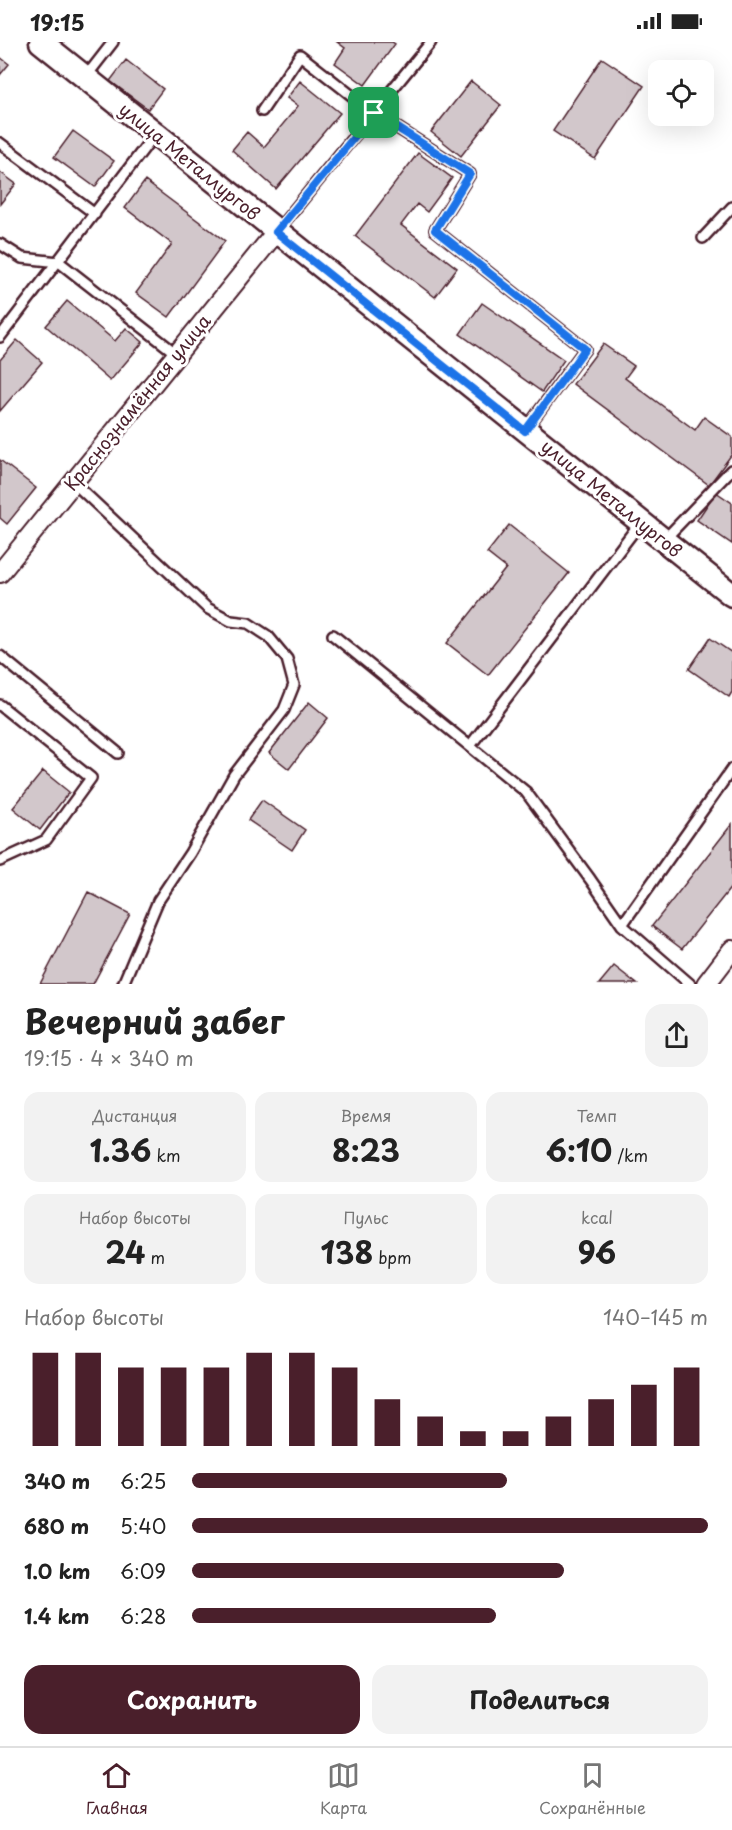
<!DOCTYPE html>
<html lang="ru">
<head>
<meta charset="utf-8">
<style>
	body { margin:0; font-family:"Playpen Sans",sans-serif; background:#f2f2f2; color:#222; height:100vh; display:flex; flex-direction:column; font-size:22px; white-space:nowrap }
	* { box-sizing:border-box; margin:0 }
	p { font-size:20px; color:#767676 }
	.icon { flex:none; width:33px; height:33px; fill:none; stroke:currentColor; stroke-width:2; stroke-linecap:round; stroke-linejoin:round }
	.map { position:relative; height:942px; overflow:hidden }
	.details { display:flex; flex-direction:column; background:#fff; flex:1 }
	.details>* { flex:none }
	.tools { position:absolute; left:648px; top:18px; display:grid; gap:12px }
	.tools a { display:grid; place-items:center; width:66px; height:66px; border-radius:12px; background:#fff; box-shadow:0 6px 24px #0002; font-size:30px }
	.pin { position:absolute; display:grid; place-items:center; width:51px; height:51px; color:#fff; margin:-26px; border-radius:12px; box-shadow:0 3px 9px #0006 }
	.round { display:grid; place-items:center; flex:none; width:63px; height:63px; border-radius:18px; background:#f2f2f2 }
	.head { display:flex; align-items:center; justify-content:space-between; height:102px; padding:0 24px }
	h1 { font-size:33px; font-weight:700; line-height:45px }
	.figures { display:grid; grid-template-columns:repeat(3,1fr); gap:9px; height:102px; padding:6px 24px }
	.figures div { display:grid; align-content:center; border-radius:15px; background:#f2f2f2; text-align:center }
	.figures b { font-size:30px; font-weight:700 }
	.figures small { font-size:16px; font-weight:400 }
	.figures p { font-size:16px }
	.chart { height:168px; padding:12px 24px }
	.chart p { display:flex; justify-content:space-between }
	.chart svg { width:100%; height:108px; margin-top:6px; stroke:#4a1f2b; stroke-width:6 }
	.action { display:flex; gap:12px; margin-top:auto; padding:12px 24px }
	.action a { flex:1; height:69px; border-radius:18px; background:#4a1f2b; color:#fff; font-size:24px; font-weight:700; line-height:69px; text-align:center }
	.action a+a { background:#f2f2f2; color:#222 }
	ul { padding:0 24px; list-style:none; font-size:20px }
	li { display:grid; grid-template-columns:96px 72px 1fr; align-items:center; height:45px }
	li i { height:15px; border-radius:8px; background:#4a1f2b }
	.status { display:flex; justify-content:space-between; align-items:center; height:42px; padding:0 30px; background:#fff; direction:ltr }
	.status svg { height:16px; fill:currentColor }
	.tab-bar { display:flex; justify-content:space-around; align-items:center; height:84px; border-top:2px solid #e0e0e0; background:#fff; font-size:16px; color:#767676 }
	.tab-bar a { display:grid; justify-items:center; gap:3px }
	.tab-bar .current { color:#4a1f2b }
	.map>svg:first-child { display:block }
	.building { fill:#d2c7cb; stroke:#4a1f2b; stroke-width:1.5 }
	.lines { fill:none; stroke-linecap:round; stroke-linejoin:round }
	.service-casing { stroke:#4a1f2b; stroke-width:14 }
	.minor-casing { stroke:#4a1f2b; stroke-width:22 }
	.tertiary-casing { stroke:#4a1f2b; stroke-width:27 }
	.service { stroke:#fff; stroke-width:9 }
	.minor { stroke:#fff; stroke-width:18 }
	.tertiary { stroke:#fff; stroke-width:22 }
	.route-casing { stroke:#fff; stroke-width:12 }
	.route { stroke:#1a73e8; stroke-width:8 }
	.labels { text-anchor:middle; stroke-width:6; stroke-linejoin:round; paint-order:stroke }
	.street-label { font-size:18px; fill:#4a1f2b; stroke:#fff }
</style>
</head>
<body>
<div class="status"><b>19:15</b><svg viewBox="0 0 49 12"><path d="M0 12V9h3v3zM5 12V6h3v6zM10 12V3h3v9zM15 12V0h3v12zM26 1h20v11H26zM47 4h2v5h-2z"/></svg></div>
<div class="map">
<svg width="732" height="942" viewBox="0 0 732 942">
	<rect width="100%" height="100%" fill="#fff"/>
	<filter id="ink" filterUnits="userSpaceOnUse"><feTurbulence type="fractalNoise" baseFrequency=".0167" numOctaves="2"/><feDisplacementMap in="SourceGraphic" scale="12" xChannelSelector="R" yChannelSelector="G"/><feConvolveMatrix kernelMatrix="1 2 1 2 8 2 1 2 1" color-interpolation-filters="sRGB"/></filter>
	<g filter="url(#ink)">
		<path class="building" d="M 337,0 L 392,0 L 395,2 L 365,43 L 335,21 L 345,6 Z
			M 0,15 L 9,22 L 0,33 Z
			M 602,16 L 644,44 L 595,117 L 553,89 Z
			M 126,18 L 163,47 L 148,67 L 110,39 Z
			M 300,39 L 340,71 L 276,147 L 232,108 L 247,90 L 264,105 L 298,64 L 287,56 Z
			M 471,39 L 501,63 L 461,114 L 431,90 Z
			M 73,89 L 114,119 L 95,145 L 54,115 Z
			M 418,111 L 452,136 L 427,170 L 417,162 L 401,183 L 457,226 L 435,255 L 355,194 Z
			M 0,130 L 16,142 L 0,162 Z
			M 145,139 L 225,199 L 169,275 L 136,251 L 172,202 L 125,166 Z
			M 67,259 L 115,299 L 126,286 L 143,300 L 110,339 L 46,284 Z
			M 482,261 L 564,318 L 542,350 L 460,292 Z
			M 17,298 L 42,320 L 0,369 L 0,318 Z
			M 603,302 L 634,324 L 625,336 L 695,388 L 704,375 L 732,395 L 732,412 L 709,443 L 573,342 Z
			M 0,418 L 36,446 L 7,482 L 0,476 Z
			M 716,450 L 732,461 L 732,502 L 697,478 Z
			M 509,483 L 569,531 L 488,633 L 447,601 L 506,526 L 487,511 Z
			M 710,596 L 732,611 L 732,650 L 729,655 L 689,627 Z
			M 309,660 L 328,676 L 289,727 L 269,711 Z
			M 43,729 L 69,750 L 40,788 L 13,766 Z
			M 262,758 L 305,788 L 292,808 L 248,778 Z
			M 732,782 L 732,844 L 682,907 L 652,884 Z
			M 88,850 L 130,872 L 93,942 L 40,942 Z
			M 614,924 L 637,942 L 599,942 Z"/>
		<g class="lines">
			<g class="service-casing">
				<path id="service" d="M 85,36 L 113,0
					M 262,69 L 300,13 L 374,71 L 470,132 L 435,188 L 585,307 L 526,387
					M 0,101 L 95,172
					M 277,189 L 431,0
					M 703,196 L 732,165
					M 0,202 L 22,216 L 59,220 L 178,313
					M 0,295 L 155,92
					M 73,440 L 207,566 L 231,579 L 248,581 L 268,594 L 287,617 L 294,643 L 284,668 L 234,733 L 190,811 L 158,859 L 123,942
					M 663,499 L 731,428 L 732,429
					M 333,593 L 526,750 L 590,837 L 622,883 L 690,942
					M 0,614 L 118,711
					M 0,663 L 91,736 L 46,798 L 0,819
					M 470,704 L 640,481
					M 622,883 L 732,727"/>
			</g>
			<g class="minor-casing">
				<path id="minor" d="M 0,531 L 276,190
					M 706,942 L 732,908"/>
			</g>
			<g class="tertiary-casing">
				<path id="tertiary" d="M 41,0 L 732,553"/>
			</g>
			<use href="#service" class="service"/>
			<use href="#minor" class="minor"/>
			<use href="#tertiary" class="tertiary"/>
		</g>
	</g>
	<g class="lines" filter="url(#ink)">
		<g class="route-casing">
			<path id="route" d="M 374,71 L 470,132 L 435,188 L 585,307 L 525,389 L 276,190 Z"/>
		</g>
		<use href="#route" class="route"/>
	</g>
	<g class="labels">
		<g class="street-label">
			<text transform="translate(189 120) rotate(39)" y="6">улица Металлургов</text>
			<text transform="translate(138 361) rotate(-51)" y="6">Краснознамённая улица</text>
			<text transform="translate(611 457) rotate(39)" y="6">улица Металлургов</text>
		</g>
	</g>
</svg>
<div class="tools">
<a><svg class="icon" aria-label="locate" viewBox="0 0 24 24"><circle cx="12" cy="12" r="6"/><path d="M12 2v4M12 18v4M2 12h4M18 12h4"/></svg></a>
</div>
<div class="pin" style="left:374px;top:71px;background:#1e9e55"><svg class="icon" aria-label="arrive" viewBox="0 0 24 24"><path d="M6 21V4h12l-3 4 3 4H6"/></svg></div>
</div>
<section class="details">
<div class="head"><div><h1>Вечерний забег</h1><p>19:15 · 4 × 340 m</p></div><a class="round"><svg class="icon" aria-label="share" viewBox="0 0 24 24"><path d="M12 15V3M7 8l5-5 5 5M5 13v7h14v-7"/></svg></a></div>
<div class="figures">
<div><p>Дистанция</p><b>1.36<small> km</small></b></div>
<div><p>Время</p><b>8:23</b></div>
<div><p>Темп</p><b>6:10<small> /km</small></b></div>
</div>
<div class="figures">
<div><p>Набор высоты</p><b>24<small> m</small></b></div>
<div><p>Пульс</p><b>138<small> bpm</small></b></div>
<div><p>kcal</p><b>96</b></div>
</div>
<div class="chart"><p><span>Набор высоты</span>140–145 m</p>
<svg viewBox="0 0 160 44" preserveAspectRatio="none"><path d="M5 44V6M15 44V6M25 44V12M35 44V12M45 44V12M55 44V6M65 44V6M75 44V12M85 44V25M95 44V32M105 44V38M115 44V38M125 44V32M135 44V25M145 44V19M155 44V12"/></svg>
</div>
<ul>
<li><b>340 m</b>6:25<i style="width:61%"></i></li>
<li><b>680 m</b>5:40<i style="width:100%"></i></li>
<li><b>1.0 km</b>6:09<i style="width:72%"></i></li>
<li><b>1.4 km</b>6:28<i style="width:59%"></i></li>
</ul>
<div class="action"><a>Сохранить</a><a>Поделиться</a></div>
</section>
<nav class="tab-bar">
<a class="current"><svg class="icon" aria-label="home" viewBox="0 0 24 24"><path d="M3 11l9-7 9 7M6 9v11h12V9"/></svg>Главная</a>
<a><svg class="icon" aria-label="map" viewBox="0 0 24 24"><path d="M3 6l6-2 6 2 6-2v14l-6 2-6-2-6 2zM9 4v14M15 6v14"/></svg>Карта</a>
<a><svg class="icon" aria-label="saved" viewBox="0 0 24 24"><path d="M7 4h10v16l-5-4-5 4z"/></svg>Сохранённые</a>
</nav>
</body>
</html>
